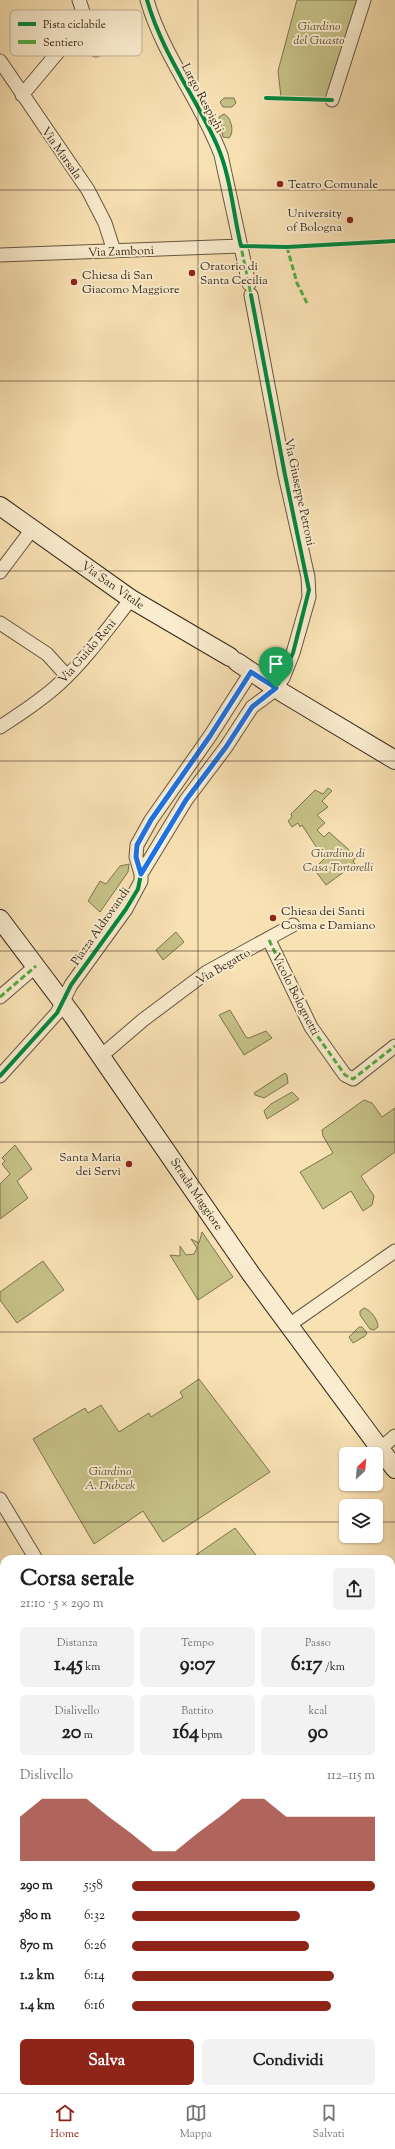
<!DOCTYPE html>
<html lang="it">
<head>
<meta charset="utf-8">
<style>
	body { margin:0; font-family:"Sorts Mill Goudy",serif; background:#f2f2f2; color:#202124; height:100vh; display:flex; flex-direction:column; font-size:15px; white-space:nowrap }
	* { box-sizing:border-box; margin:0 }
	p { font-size:13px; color:#757577 }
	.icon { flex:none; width:22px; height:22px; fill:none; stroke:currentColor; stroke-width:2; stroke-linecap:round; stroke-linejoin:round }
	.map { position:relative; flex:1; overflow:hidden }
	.drawer { position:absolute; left:0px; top:1555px; width:395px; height:538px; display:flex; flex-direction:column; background:#fff; border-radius:12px 12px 0 0; box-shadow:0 1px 3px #0004 }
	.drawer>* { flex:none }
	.needle { width:26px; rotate:26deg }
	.tools { position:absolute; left:339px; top:1447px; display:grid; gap:8px }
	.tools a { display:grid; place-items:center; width:44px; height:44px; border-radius:6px; background:#fff; box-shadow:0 1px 3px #0004; font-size:20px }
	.pin { position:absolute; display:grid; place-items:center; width:34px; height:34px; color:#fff; margin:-41px -17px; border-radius:50% 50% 50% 0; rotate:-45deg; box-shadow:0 0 4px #0007 }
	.pin .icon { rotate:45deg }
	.round { display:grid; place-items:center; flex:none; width:42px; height:42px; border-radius:6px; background:#f2f2f2 }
	.head { display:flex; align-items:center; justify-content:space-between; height:68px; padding:0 20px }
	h1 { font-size:22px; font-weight:700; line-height:30px }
	.stats { display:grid; grid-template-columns:repeat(3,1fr); gap:6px; height:68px; padding:4px 20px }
	.stats div { display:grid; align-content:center; border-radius:6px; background:#f2f2f2; text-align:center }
	.stats b { font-size:20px; font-weight:700 }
	.stats small { font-size:11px; font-weight:400 }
	.stats p { font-size:11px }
	.chart { height:112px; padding:8px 20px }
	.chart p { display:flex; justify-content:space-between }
	.chart svg { width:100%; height:72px; margin-top:4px; fill:#8f2418; opacity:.7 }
	.action { display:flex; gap:8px; margin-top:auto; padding:8px 20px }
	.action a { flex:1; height:46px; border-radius:6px; background:#8f2418; color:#fff; font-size:16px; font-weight:700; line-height:46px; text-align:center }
	.action a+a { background:#f2f2f2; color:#202124 }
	ul { padding:0 20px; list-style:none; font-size:13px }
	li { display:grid; grid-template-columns:64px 48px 1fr; align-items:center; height:30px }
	li i { height:10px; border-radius:5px; background:#8f2418 }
	.tab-bar { display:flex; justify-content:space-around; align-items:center; height:56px; border-top:1px solid #e0e0e0; background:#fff; font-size:11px; color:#757577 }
	.tab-bar a { display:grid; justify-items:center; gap:2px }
	.tab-bar .active { color:#8f2418 }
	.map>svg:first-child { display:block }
	.green { fill:#c5c187; stroke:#7c7450 }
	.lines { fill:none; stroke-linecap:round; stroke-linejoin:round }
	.street-casing { stroke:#655640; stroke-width:15 }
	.secondary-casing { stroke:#34271a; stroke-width:20 }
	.street { stroke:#faecce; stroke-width:13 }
	.secondary { stroke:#faecce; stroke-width:18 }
	.quiet { stroke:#54aa42; stroke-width:3; stroke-dasharray:6 3; stroke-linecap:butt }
	.cycleway-casing { stroke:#faecce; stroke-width:6 }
	.cycleway { stroke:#00873e; stroke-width:4 }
	.route-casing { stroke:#fff; stroke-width:8 }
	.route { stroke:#1a73e8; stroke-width:5 }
	.grid { fill:none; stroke:#34271a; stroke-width:1; stroke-opacity:0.55 }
	.poi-dot { fill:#8f2418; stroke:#faecce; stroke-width:1.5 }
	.labels { text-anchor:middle; stroke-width:4; stroke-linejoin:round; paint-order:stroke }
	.park-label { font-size:12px; font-style:italic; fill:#584e35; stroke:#faecce }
	.street-label { font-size:12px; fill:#34271a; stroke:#faecce }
	.poi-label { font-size:12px; fill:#34271a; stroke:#faecce; text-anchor:start }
	.key { fill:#faecce; stroke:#bfb198; stroke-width:1 }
	.key-label { font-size:11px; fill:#34271a }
</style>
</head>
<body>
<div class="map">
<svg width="395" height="2093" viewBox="0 0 395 2093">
	<rect width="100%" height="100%" fill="#f8e1b3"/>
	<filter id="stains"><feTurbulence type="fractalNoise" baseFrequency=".005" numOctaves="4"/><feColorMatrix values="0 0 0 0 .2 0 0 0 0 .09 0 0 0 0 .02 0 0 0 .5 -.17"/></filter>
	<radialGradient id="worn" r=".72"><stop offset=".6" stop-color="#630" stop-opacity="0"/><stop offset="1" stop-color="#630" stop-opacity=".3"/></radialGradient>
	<path class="green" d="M 297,0 L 360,0 L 326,98 L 281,97 L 278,71 Z
		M 224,98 L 234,98 L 236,103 L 232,107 L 223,107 L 220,102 Z
		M 224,114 C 231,117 235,132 229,138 L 223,137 L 219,117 Z
		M 328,788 L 332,791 L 322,801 L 328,807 L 317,815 L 325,823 L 317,830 L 324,837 L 329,832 L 357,857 L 353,861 L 355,864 L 326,885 L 314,869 L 324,859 L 302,825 L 300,827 L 298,823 L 292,827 L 288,821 L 292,817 L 291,814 L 315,790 L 323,794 Z
		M 129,864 L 128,872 L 100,912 L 88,901 L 100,881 L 106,884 L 120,866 Z
		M 176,932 L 184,942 L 163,960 L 156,950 Z
		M 230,1010 L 246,1037 L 249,1038 L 266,1031 L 272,1038 L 244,1055 L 219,1015 Z
		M 285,1073 L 287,1075 L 288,1083 L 264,1098 L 255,1095 L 254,1093 Z
		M 292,1092 L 299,1099 L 267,1119 L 264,1111 L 271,1104 Z
		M 364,1100 L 372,1103 L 382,1117 L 395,1108 L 395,1152 L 361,1176 L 374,1196 L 372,1205 L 363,1211 L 351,1191 L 323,1209 L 300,1172 L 333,1153 L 323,1136 L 322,1130 Z
		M 15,1145 L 32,1169 L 17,1181 L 28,1198 L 0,1219 L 0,1184 L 10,1174 L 2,1164 L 5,1161 L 2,1158 Z
		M 202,1232 L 233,1277 L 198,1300 L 170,1255 L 180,1256 L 180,1246 L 186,1255 L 194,1254 L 197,1248 L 191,1239 L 199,1243 Z
		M 43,1261 L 64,1290 L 17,1323 L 0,1300 L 0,1292 Z
		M 364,1308 C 371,1310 378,1320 378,1327 L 374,1330 L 370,1329 L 360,1315 L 360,1311 Z
		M 359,1327 L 362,1327 L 367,1333 L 365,1336 L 353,1343 L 349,1337 Z
		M 199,1379 L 270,1472 L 163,1542 L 143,1511 L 94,1544 L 33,1439 L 85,1408 L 88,1413 L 101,1405 L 119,1432 L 149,1413 L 151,1417 L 183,1397 L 180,1392 Z
		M 235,1528 L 259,1559 L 190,1559 Z
		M 1,1964 L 4,1970 L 4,2019 L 0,2021 Z
		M 391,2057 L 395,2059 L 395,2093 L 370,2093 L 372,2089 L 391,2089 Z
		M 210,2089 L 288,2089 L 287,2093 L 208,2093 Z"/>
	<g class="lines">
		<g class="street-casing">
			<path id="street" d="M 79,0 L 96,50
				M 147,0 C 163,56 201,101 221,155 L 249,284
				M 0,61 L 88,190 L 105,223 L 114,251
				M 22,95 L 85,20
				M 332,100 L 364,0
				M 0,255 L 241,246
				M 0,572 L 33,528
				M 0,623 L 47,654 L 67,676
				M 0,727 C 20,714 42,700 60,683 C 87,658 108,628 131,599
				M 141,874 L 186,800 L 226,747 L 252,707 L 271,693 L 283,678 L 293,653 L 309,597 L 308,577 L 285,475 L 251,295
				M 269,940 L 311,1027 L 345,1075 L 353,1079 L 395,1046
				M 0,997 L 36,966
				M 101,1056 L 143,1020 L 207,972 L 293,925
				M 0,1076 L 57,1013 L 71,985 L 126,909 L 141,881 L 141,874 L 136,857 L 137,845 L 151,820 L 210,736 L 251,672
				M 289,1325 L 395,1251
				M 380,1449 L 395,1436
				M 0,1499 L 36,1559
				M 391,1604 L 395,1601
				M 0,1898 L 4,1895
				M 391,1989 L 395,1988"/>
		</g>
		<g class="secondary-casing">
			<path id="secondary" d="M 0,506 L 131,599 L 230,657
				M 237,662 L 283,693 L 395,760
				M 0,919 L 73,1016 L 251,1274 L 395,1469
				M 0,2084 L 4,2085
				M 15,2089 L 28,2093"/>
		</g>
		<use href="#street" class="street"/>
		<use href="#secondary" class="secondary"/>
		<path class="quiet" d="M 240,242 L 251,295
			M 287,247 L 297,283 L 307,303
			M 269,940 L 311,1027 L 345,1075 L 353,1079 L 395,1046
			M 0,997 L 36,966
			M 314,2093 L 316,2089"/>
		<g class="cycleway-casing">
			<path id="cycleway" d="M 147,0 C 162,53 195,96 217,145 C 231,177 233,213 241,246 L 287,247 L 395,241
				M 266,98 L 332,100
				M 0,1076 L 57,1013 L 71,985 L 126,909 L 138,889 L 141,874 L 186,800 L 226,747 L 252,707 L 276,688 L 293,653 L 309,590 L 285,475 L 251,295"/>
		</g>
		<use href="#cycleway" class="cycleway"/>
	</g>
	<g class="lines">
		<g class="route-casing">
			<path id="route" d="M 251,672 L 276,688 L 252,707 L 226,747 L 186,800 L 141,874 L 136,857 L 137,845 L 151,820 L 210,736 Z"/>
		</g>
		<use href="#route" class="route"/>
	</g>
	<path class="grid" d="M 198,0 L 198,1559M 0,190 L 395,190M 0,381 L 395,381M 0,571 L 395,571M 0,761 L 395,761M 0,951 L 395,951M 0,1142 L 395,1142M 0,1332 L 395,1332M 0,1522 L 346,1522M 376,1522 L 395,1522M 0,1712 L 4,1712M 391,1712 L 395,1712M 0,1903 L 4,1903M 391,1903 L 395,1903M 198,2089 L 198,2093"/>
	<g class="poi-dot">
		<circle cx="280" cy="184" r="4"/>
		<circle cx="350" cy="220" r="4"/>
		<circle cx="192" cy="273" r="4"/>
		<circle cx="74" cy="282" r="4"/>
		<circle cx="273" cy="918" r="4"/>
		<circle cx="129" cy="1164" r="4"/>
	</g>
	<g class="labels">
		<g class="park-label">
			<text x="319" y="30">Giardino<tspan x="319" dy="14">del Guasto</tspan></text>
			<text x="338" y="857">Giardino di<tspan x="338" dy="14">Casa Tortorelli</tspan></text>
			<text x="110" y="1475">Giardino<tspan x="110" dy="14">A. Dubcek</tspan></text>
		</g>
		<g class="street-label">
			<text transform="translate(203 98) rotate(62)" y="4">Largo Respighi</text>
			<text transform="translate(62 153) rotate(55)" y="4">Via Marsala</text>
			<text transform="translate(121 251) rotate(-2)" y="4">Via Zamboni</text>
			<text transform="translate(300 492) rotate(78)" y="4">Via Giuseppe Petroni</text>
			<text transform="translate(113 585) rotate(35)" y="4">Via San Vitale</text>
			<text transform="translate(87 651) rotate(-49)" y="4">Via Guido Reni</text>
			<text transform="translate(100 926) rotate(-55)" y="4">Piazza Aldrovandi</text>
			<text transform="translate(223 966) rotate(-30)" y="4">Via Begatto</text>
			<text transform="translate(296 994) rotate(63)" y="4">Vicolo Bolognetti</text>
			<text transform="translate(197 1194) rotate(56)" y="4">Strada Maggiore</text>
		</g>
		<g class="poi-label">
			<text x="288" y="188">Teatro Comunale</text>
			<text x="342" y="217" text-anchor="end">University<tspan x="342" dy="14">of Bologna</tspan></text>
			<text x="200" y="270">Oratorio di<tspan x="200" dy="14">Santa Cecilia</tspan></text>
			<text x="82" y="279">Chiesa di San<tspan x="82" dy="14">Giacomo Maggiore</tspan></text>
			<text x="281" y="915">Chiesa dei Santi<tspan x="281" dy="14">Cosma e Damiano</tspan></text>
			<text x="121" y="1161" text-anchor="end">Santa Maria<tspan x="121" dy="14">dei Servi</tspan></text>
		</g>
	</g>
	<rect x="10" y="10" width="132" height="46" rx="6" class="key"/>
	<rect x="18" y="22" width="18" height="4" fill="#00873e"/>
	<rect x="18" y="40" width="18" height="4" fill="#54aa42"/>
	<g class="key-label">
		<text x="43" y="28">Pista ciclabile</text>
		<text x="43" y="46">Sentiero</text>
	</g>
	<rect width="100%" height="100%" filter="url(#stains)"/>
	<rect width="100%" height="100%" fill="url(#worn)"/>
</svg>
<div class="tools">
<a><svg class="needle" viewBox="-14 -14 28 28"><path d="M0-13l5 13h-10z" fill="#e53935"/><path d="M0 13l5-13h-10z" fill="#757577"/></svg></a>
<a><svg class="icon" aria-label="layers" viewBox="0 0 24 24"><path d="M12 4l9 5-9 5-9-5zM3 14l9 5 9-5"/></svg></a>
</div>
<div class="pin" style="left:276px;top:688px;background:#1e9e55"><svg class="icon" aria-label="arrive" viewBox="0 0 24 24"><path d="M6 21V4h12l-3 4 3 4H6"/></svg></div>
<section class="drawer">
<div class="head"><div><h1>Corsa serale</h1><p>21:10 · 5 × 290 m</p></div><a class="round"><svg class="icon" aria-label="share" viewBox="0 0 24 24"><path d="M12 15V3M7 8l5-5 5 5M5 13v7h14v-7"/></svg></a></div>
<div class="stats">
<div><p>Distanza</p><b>1.45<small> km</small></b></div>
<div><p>Tempo</p><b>9:07</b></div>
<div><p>Passo</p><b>6:17<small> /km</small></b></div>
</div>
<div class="stats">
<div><p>Dislivello</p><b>20<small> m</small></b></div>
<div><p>Battito</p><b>164<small> bpm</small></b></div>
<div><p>kcal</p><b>90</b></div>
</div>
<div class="chart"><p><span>Dislivello</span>112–115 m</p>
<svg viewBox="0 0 160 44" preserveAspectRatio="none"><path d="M0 44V17L10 6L20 6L30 6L40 17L50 27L60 38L70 38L80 27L90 17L100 6L110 6L120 17L130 17L140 17L150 17L160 17V44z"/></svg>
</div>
<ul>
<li><b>290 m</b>5:58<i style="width:100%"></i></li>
<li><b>580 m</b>6:32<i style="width:69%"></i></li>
<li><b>870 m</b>6:26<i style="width:73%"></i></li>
<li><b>1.2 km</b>6:14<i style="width:83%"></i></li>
<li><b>1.4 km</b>6:16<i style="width:82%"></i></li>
</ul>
<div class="action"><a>Salva</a><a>Condividi</a></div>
</section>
</div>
<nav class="tab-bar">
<a class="active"><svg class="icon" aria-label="home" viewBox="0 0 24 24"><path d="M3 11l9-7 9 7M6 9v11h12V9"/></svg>Home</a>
<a><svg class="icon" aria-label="map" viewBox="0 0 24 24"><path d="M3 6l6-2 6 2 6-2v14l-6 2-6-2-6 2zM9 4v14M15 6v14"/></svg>Mappa</a>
<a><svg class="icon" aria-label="saved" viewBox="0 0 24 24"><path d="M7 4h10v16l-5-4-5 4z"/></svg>Salvati</a>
</nav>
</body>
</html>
